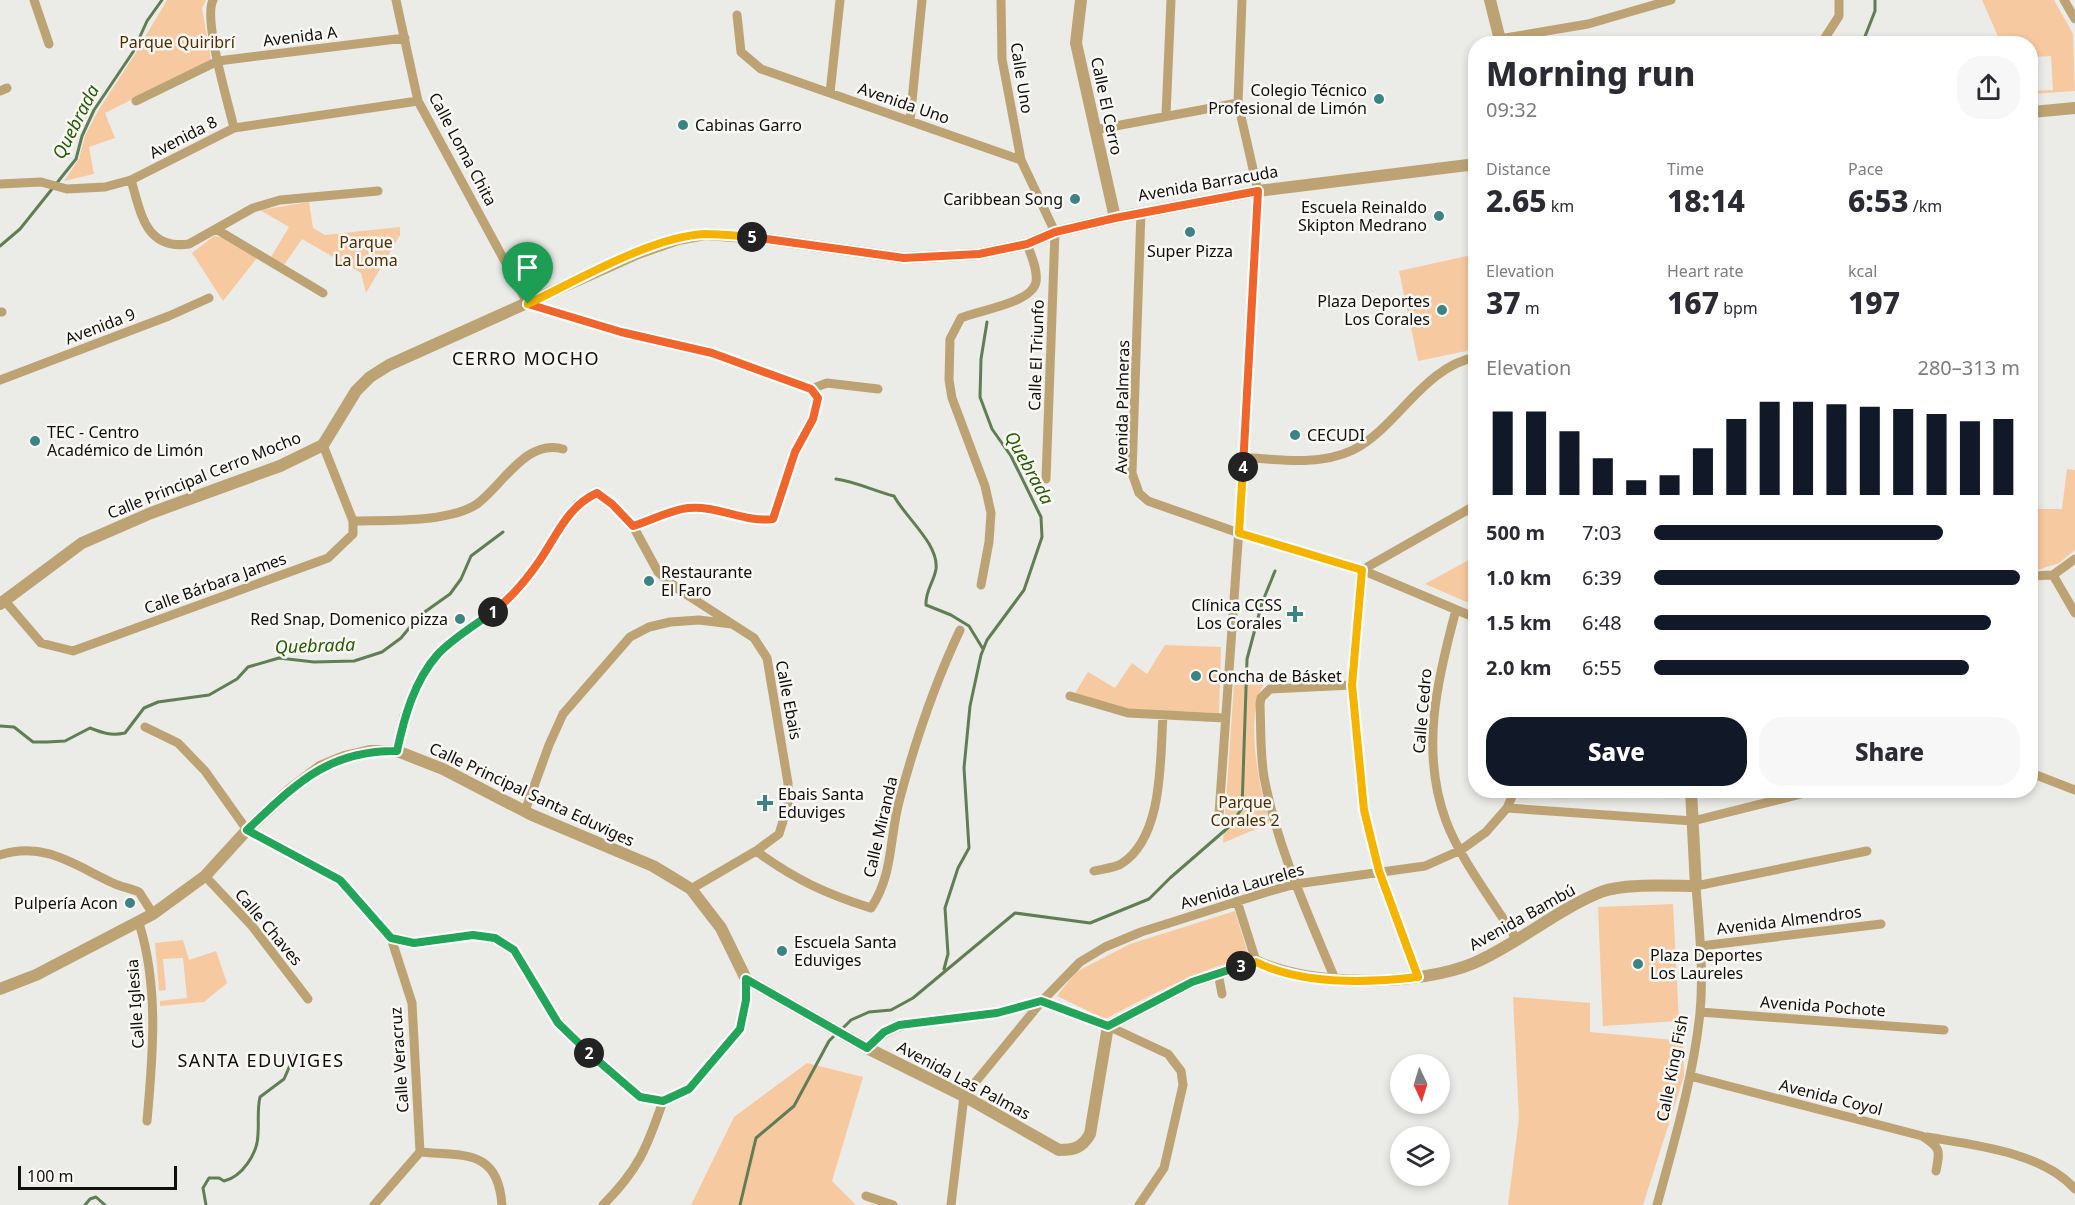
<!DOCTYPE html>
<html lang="en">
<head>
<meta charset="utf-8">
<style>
	body { margin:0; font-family:"Noto Sans",sans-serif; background:#f7f7f7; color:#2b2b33; height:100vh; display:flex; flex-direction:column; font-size:22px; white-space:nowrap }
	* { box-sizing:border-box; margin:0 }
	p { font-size:20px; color:#7c7c81 }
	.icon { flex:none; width:33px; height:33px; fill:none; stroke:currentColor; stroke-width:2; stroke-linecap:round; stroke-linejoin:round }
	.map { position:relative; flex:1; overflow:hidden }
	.sheet { position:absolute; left:1468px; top:36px; width:570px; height:762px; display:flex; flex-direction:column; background:#fff; border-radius:24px; box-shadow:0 3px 9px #0003 }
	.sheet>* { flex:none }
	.needle { width:39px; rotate:176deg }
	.controls { position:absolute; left:1390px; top:1054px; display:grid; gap:12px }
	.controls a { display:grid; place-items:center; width:60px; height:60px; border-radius:50%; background:#fff; box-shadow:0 3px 9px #0003; font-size:30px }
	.scale { position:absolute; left:18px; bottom:15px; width:159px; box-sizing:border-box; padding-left:6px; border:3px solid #100f0e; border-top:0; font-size:16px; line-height:21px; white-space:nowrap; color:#100f0e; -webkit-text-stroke:4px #f9f8f4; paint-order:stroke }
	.pin { position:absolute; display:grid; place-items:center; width:51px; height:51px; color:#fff; margin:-62px -26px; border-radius:50% 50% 50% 0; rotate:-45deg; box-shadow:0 0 6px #0007 }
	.pin .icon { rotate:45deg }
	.km { position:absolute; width:30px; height:30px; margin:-15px; border-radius:50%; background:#222; color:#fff; font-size:16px; line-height:30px; text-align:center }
	.round { display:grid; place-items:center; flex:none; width:63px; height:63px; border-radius:24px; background:#f7f7f7 }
	.headline { display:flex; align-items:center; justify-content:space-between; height:102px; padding:0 18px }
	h1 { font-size:33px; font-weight:800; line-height:45px }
	.figures { display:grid; grid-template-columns:repeat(3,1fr); gap:9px; height:102px; padding:6px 18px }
	.figures div { display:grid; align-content:center }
	.figures b { font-size:30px; font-weight:800 }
	.figures small { font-size:16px; font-weight:400 }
	.figures p { font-size:16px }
	.chart { height:168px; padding:12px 18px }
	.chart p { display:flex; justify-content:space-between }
	.chart svg { width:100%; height:108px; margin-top:6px; stroke:#111827; stroke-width:6 }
	.button { display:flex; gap:12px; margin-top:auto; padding:12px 18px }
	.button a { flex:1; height:69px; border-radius:24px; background:#111827; color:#fff; font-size:24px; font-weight:800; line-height:69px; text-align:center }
	.button a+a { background:#f7f7f7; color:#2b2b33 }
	ul { padding:0 18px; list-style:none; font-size:20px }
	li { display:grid; grid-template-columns:96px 72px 1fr; align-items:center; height:45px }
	li i { height:15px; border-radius:8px; background:#111827 }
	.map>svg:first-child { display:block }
	.green { fill:#f7c9a1 }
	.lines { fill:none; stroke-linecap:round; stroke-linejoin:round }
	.stream { stroke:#607e53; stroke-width:3 }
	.minor { stroke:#bda374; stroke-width:9 }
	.tertiary { stroke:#bda374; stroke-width:12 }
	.split-1-casing { stroke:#fff; stroke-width:12 }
	.split-2-casing { stroke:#fff; stroke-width:12 }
	.split-3-casing { stroke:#fff; stroke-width:12 }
	.split-4-casing { stroke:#fff; stroke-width:12 }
	.split-5-casing { stroke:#fff; stroke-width:12 }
	.split-6-casing { stroke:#fff; stroke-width:12 }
	.split-1 { stroke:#f0652b; stroke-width:8 }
	.split-2 { stroke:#22a559; stroke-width:8 }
	.split-3 { stroke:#22a559; stroke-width:8 }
	.split-4 { stroke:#f5b400; stroke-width:8 }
	.split-5 { stroke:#f0652b; stroke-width:8 }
	.split-6 { stroke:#f5b400; stroke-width:8 }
	.poi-dot { fill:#3c8483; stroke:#f9f8f4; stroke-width:2 }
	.labels { text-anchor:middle; stroke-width:5; stroke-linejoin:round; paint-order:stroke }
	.street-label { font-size:16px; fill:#100f0e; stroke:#f9f8f4 }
	.park-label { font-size:16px; fill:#512c01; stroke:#f9f8f4 }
	.poi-label { font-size:16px; fill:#100f0e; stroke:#f9f8f4; text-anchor:start }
	.water-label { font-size:18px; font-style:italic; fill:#265c03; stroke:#f9f8f4 }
	.neighbourhood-label { font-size:18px; letter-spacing:1.5px; fill:#100f0e; stroke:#f9f8f4 }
</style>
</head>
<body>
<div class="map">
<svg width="2075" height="1205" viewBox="0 0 2075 1205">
	<rect width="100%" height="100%" fill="#ebebe7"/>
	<path class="green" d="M 167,0 L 206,0 L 202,8 L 211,60 L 105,113 L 115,138 L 89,147 L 94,174 L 64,181 L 79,159 L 85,136 L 98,111 L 135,54 Z
		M 1982,0 L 2054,0 L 2073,34 L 2075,91 L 2031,94 L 2031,91 L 2053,90 L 2051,56 L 2031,57 L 2031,44 L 2001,43 Z
		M 309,202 L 313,228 L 325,235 L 400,227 L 400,235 L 366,293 L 361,273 L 302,239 L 284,265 L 271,257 L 289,227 L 260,210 Z
		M 214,236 L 222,237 L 257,258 L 223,301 L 192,253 Z
		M 1476,254 L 1476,349 L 1418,361 L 1399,271 Z
		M 2067,469 L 2075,470 L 2075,550 L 2059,563 L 2031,572 L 2031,509 L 2062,509 Z
		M 1476,556 L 1476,606 L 1425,584 Z
		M 1165,645 L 1221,647 L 1219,713 L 1127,709 L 1074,695 L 1088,672 L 1115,688 L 1132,663 L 1147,674 Z
		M 1264,684 C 1244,715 1259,788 1270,823 L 1223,843 L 1234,685 Z
		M 1673,904 L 1679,1021 L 1603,1026 L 1598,907 Z
		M 1235,911 L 1249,957 C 1198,969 1152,995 1105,1019 L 1057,996 L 1076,972 L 1130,944 Z
		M 183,940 L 189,960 L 216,951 L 227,983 L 204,1002 L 160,1006 L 160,1001 L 187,998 L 183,958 L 163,959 L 166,990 L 159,991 L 155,943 Z
		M 1513,997 L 1590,1003 L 1590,1032 L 1683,1041 L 1684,1076 L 1643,1205 L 1508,1205 L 1519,1118 Z
		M 807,1063 L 863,1077 L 832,1181 L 856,1205 L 691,1205 L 734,1117 Z"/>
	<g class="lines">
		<path class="stream" d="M 1862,44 L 1875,11 L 1875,0
			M 0,246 L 20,229 L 76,159 L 82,136 L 94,110 L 133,52 L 147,21 L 162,0
			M 836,479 C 857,482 874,491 894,496 C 905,517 939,544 936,569 C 934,582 925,591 926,605 L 951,615 L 969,626 L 983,649
			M 0,726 L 14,727 L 33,742 L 47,742 L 65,741 L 90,728 C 103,733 111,736 125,733 L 144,708 L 158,702 L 209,695 L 237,679 L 248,667 L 279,658 L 314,662 L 354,661 L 382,652 L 401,638 L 419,616 L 450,594 L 461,579 L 471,556 L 503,532
			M 944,969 L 948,954 L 945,908 L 958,868 L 969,848 L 964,768 L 970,706 L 981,655 L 987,640 L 1024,590 L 1042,537 L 1041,517 L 1011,456 L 992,429 L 980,397 L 981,359 L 987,322
			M 841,1030 L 851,1020 L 869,1012 L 891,1010 L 913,998 L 1015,913 L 1090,923 L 1149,899 L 1170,878 L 1231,825 L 1242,808 L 1247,659 L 1262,603 L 1275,571
			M 85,1205 L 90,1199 L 96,1197 L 105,1205
			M 206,1205 L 203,1188 L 209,1178 L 219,1178 L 224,1181 C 242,1177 258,1153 258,1134 C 259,1121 257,1110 260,1097 L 284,1079 L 295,1054
			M 740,1205 L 756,1138 L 794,1106 L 829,1041 L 836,1034"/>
		<path class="minor" d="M 34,0 L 49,44
			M 213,0 C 203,20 228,102 234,128
			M 396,0 L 418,101 L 528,304 L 621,332 L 712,353 L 811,389 L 818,398 L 813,419 L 796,452 L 773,519 C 745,523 717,505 688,508 C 670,509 650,521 633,526 L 612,504 L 597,493 L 577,504 L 539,562 L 502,605 L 438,654 L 421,679 L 404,716 L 397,751
			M 1001,0 L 1002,59 L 1021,160
			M 2064,0 L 2075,19
			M 737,15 L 741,52 L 761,69 L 1021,160 L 1055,232 L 1046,479
			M 1499,39 L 1588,24 L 1671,0
			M 1821,44 L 1839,16 L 1839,0
			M 0,91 L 7,88
			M 830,93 L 840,0
			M 136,101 L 218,61 L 405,38
			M 1166,115 L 1171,0
			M 910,121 L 922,0
			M 1094,130 L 1238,103
			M 131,180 C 141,213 145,250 189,244 L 253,208 L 280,200 L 378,191
			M 0,184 L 41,182 L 67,189 L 105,187 L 131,180 L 234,128 L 418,101
			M 1141,212 L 1132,473 L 1139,493 L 1148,501 L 1239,533 L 1362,570 L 1476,618
			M 216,229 L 323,293
			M 0,312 L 2,312
			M 0,380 L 169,316 L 209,298
			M 811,389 L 827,383 L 878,389
			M 1244,457 C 1278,460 1320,466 1353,450 C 1398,427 1423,367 1476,357
			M 353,521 C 388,520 448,523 477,504 C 502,486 526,438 563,449
			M 633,526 L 658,572 L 678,589 L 754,638 L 767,658 L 788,783 L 788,805 L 779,834 L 756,851 L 691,889
			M 2053,575 L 2075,613
			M 2031,576 L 2053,575 L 2075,559
			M 981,585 L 989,542 L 991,513 L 985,486 L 952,398 L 949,380 L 950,339 L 961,318 C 980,310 1032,303 1036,282 C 1038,270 1031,255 1027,244
			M 5,601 L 41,643 L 73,651 L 328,558 L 353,534 L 353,521 L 323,445
			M 1456,610 C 1437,680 1420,751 1446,821 C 1460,859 1495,904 1517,940
			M 1070,696 L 1128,713 L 1225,718
			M 145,727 L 178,743 L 205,771 L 247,830 L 340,880 L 391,938 L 412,1003 L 420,1152 L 374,1205
			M 2031,773 L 2075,790
			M 1507,808 L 1693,821 L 1817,790
			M 525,811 L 549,745 L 563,714 L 630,637 L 649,627 L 670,622 L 699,620 L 732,624
			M 1219,814 L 1244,457 L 1258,191 L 1238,103 L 1242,0
			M 756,851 C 794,879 826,894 871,908 C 894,874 889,836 900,798 C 915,742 935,683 960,630
			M 0,855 C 45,841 74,865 113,883 C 121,887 130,888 139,892 L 153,914
			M 1094,871 C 1102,869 1114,868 1121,864 C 1164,837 1160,758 1163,715
			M 205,876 L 252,926 L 308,999
			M 1237,901 L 1256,961
			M 139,923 C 159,987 153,1055 147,1121
			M 391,938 C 434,954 471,917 514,950 L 558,1023 L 640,1097 L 663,1101 L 689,1089 L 740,1028 L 746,1000 L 746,979
			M 1701,946 L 1881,924
			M 1218,973 L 1222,994
			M 1418,977 L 1379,871 L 1364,810 L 1352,685 L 1362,570 L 1476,505
			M 1335,979 C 1308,914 1277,847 1264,777 C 1260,753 1261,728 1260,704 L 1261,698 L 1270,689 L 1352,685
			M 1042,1001 L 1108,1026 L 1168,1054 L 1181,1071 L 1183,1085 L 1164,1168 L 1139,1205
			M 1700,1012 L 1944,1030
			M 867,1048 C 901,1012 952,1021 997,1013 C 1012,1010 1027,1005 1042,1001
			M 1690,1076 L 1922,1136 C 1941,1148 1940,1150 1936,1171
			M 1927,1137 C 1974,1145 2042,1152 2075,1189
			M 420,1152 C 465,1156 498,1149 502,1205
			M 866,1196 L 893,1205
			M 603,1205 C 638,1170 647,1148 663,1101
			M 951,1205 L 964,1096 L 1042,1001 L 1080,962 L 1105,947 L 1141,932 L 1267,892 L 1296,884 L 1425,866 L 1461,850 L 1486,832 L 1507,808 L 1515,790
			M 1657,1205 C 1674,1142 1693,1079 1700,1013 C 1704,971 1699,928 1696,886 L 1867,851"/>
		<path class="tertiary" d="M 1081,0 L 1076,43 L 1115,218
			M 1490,0 L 1501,44
			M 2031,112 L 2075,108
			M 0,604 L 82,543 L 151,513 L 280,466 L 323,445 L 356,391 L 370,377 L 389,365 L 638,253 L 678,239 L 705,234 L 759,238 L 904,258 L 979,254 L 1027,244 L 1055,232 L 1115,218 L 1258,191 L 1476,164
			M 0,989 L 36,975 L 153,914 L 205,876 L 247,830 L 291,789 L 320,767 L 344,757 L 370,751 L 397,751 L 443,769 L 532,815 L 653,866 L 673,878 L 691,889 L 721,928 L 746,979 L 867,1048 L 964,1096 L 1059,1150 C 1074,1150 1082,1148 1090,1134 L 1108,1026 L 1192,982 L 1256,961 C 1309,988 1420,986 1474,963 C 1518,944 1556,910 1601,892 C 1624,883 1671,886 1696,886 L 1691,790"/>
	</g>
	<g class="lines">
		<g class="split-1-casing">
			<path id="split-1" d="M 493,612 C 511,598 527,579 540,560 C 557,535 568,506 597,493 L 612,504 L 633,526 C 650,521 670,510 688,508 C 717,505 745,523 773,519 L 795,452 L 813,419 L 818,398 L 811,389 L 712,353 L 621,332 L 528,304"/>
		</g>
		<g class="split-2-casing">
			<path id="split-2" d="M 493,612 C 475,625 453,638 438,654 C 414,681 404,718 397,751 C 327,750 295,785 247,830 L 340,880 L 391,938 L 414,943 L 473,935 L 495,938 L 514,950 L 558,1023 L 589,1053"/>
		</g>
		<g class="split-3-casing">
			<path id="split-3" d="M 589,1053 L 640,1097 L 663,1101 L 689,1089 L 740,1029 L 746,1000 L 746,979 L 867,1048 L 884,1032 L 899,1025 L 997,1013 L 1041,1001 L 1108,1026 L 1192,982 L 1241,966"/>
		</g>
		<g class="split-4-casing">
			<path id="split-4" d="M 1241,966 L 1256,962 C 1303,985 1367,983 1418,977 L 1379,871 L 1364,810 L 1352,685 L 1362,570 L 1239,533 L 1243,467"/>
		</g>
		<g class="split-5-casing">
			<path id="split-5" d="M 752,237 L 904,258 L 979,254 L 1027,244 L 1055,232 L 1115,218 L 1258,191 L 1243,467"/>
		</g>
		<g class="split-6-casing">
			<path id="split-6" d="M 528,304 C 576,281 653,236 705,234 C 721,234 737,236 752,237"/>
		</g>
		<use href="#split-1" class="split-1"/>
		<use href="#split-2" class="split-2"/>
		<use href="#split-3" class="split-3"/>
		<use href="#split-4" class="split-4"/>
		<use href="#split-5" class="split-5"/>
		<use href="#split-6" class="split-6"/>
	</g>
	<g class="poi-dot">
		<circle cx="1379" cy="99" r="6"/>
		<circle cx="683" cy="125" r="6"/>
		<circle cx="1075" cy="199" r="6"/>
		<circle cx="1439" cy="216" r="6"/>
		<circle cx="1190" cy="232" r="6"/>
		<circle cx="1442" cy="310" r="6"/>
		<circle cx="1295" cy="435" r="6"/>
		<circle cx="35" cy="441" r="6"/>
		<circle cx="649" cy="581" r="6"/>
		<path d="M1292 605h6v6h6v6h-6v6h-6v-6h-6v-6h6z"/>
		<circle cx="460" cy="619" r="6"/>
		<circle cx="1196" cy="676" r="6"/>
		<path d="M762 794h6v6h6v6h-6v6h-6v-6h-6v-6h6z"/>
		<circle cx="130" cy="903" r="6"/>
		<circle cx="782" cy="951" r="6"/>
		<circle cx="1638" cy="964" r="6"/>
	</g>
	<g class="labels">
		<g class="street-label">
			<text transform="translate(300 36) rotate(-7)" y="6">Avenida A</text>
			<text transform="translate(1022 78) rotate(81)" y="6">Calle Uno</text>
			<text transform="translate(904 103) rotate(19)" y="6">Avenida Uno</text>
			<text transform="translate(1107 106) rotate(78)" y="6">Calle El Cerro</text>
			<text transform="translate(183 137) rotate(-27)" y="6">Avenida 8</text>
			<text transform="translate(463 149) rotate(62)" y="6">Calle Loma Chita</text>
			<text transform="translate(1208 183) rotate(-10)" y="6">Avenida Barracuda</text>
			<text transform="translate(100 326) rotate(-21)" y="6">Avenida 9</text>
			<text transform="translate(1036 355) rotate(-88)" y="6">Calle El Triunfo</text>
			<text transform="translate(1122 407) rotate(-89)" y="6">Avenida Palmeras</text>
			<text transform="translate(204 475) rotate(-22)" y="6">Calle Principal Cerro Mocho</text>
			<text transform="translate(215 583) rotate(-20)" y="6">Calle Bárbara James</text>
			<text transform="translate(789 700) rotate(79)" y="6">Calle Ebais</text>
			<text transform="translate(1422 711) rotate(-85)" y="6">Calle Cedro</text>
			<text transform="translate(532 794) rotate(25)" y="6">Calle Principal Santa Eduviges</text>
			<text transform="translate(880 827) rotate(-77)" y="6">Calle Miranda</text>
			<text transform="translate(1242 886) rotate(-16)" y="6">Avenida Laureles</text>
			<text transform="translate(1522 917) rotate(-29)" y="6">Avenida Bambú</text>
			<text transform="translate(1789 920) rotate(-7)" y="6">Avenida Almendros</text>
			<text transform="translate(269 927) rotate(50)" y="6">Calle Chaves</text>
			<text transform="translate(135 1004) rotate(-94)" y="6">Calle Iglesia</text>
			<text transform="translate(1823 1006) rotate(4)" y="6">Avenida Pochote</text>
			<text transform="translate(399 1060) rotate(-94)" y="6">Calle Veracruz</text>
			<text transform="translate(1672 1068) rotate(-79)" y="6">Calle King Fish</text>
			<text transform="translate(964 1080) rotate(28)" y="6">Avenida Las Palmas</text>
			<text transform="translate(1831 1097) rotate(14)" y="6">Avenida Coyol</text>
		</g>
		<g class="park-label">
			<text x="177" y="48">Parque Quiribrí</text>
			<text x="366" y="248">Parque<tspan x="366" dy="18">La Loma</tspan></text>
			<text x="1245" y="808">Parque<tspan x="1245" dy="18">Corales 2</tspan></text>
		</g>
		<g class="poi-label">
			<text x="1367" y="96" text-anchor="end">Colegio Técnico<tspan x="1367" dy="18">Profesional de Limón</tspan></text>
			<text x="695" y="131">Cabinas Garro</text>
			<text x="1063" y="205" text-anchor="end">Caribbean Song</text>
			<text x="1427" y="213" text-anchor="end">Escuela Reinaldo<tspan x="1427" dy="18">Skipton Medrano</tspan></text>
			<text x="1190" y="257" text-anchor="middle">Super Pizza</text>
			<text x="1430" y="307" text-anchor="end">Plaza Deportes<tspan x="1430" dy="18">Los Corales</tspan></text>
			<text x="47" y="438">TEC - Centro<tspan x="47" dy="18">Académico de Limón</tspan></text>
			<text x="1307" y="441">CECUDI</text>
			<text x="661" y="578">Restaurante<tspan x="661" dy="18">El Faro</tspan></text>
			<text x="1282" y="611" text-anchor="end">Clínica CCSS<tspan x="1282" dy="18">Los Corales</tspan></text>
			<text x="448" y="625" text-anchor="end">Red Snap, Domenico pizza</text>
			<text x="1208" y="682">Concha de Básket</text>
			<text x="778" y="800">Ebais Santa<tspan x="778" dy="18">Eduviges</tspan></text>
			<text x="118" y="909" text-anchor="end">Pulpería Acon</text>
			<text x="794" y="948">Escuela Santa<tspan x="794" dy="18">Eduviges</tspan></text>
			<text x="1650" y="961">Plaza Deportes<tspan x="1650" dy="18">Los Laureles</tspan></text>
		</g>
		<g class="water-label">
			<text transform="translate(76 122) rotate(-63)" y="6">Quebrada</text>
			<text transform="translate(1029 468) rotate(61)" y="6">Quebrada</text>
			<text transform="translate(315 646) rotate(-2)" y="6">Quebrada</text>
		</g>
		<g class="neighbourhood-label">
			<text x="526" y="365">CERRO MOCHO</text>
			<text x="261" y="1067">SANTA EDUVIGES</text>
		</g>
	</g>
</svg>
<div class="controls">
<a><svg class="needle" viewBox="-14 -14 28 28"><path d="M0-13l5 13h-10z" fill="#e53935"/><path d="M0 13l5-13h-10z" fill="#7c7c81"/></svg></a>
<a><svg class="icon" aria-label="layers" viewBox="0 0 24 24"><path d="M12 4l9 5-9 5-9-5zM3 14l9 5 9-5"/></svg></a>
</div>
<div class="scale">100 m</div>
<div class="pin" style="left:528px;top:304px;background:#1e9e55"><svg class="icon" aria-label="arrive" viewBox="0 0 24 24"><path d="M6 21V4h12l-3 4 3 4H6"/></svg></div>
<b class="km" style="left:493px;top:612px">1</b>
<b class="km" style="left:589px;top:1053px">2</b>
<b class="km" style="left:1241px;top:966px">3</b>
<b class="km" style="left:1243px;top:467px">4</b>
<b class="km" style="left:752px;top:237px">5</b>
<section class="sheet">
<div class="headline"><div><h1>Morning run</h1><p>09:32</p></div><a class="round"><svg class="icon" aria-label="share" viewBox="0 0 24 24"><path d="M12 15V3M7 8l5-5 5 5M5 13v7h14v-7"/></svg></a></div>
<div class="figures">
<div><p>Distance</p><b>2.65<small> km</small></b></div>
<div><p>Time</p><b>18:14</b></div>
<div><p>Pace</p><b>6:53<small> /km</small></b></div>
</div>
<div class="figures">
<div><p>Elevation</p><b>37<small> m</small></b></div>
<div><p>Heart rate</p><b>167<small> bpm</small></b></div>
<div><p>kcal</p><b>197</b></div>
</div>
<div class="chart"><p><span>Elevation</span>280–313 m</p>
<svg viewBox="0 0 160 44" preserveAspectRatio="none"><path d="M5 44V10M15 44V10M25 44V18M35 44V29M45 44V38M55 44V36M65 44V25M75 44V13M85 44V6M95 44V6M105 44V7M115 44V8M125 44V9M135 44V11M145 44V14M155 44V13"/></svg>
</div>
<ul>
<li><b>500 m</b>7:03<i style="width:79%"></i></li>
<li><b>1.0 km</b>6:39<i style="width:100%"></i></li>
<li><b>1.5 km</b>6:48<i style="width:92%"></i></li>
<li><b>2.0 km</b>6:55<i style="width:86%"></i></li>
</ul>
<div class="button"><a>Save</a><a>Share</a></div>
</section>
</div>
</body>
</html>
